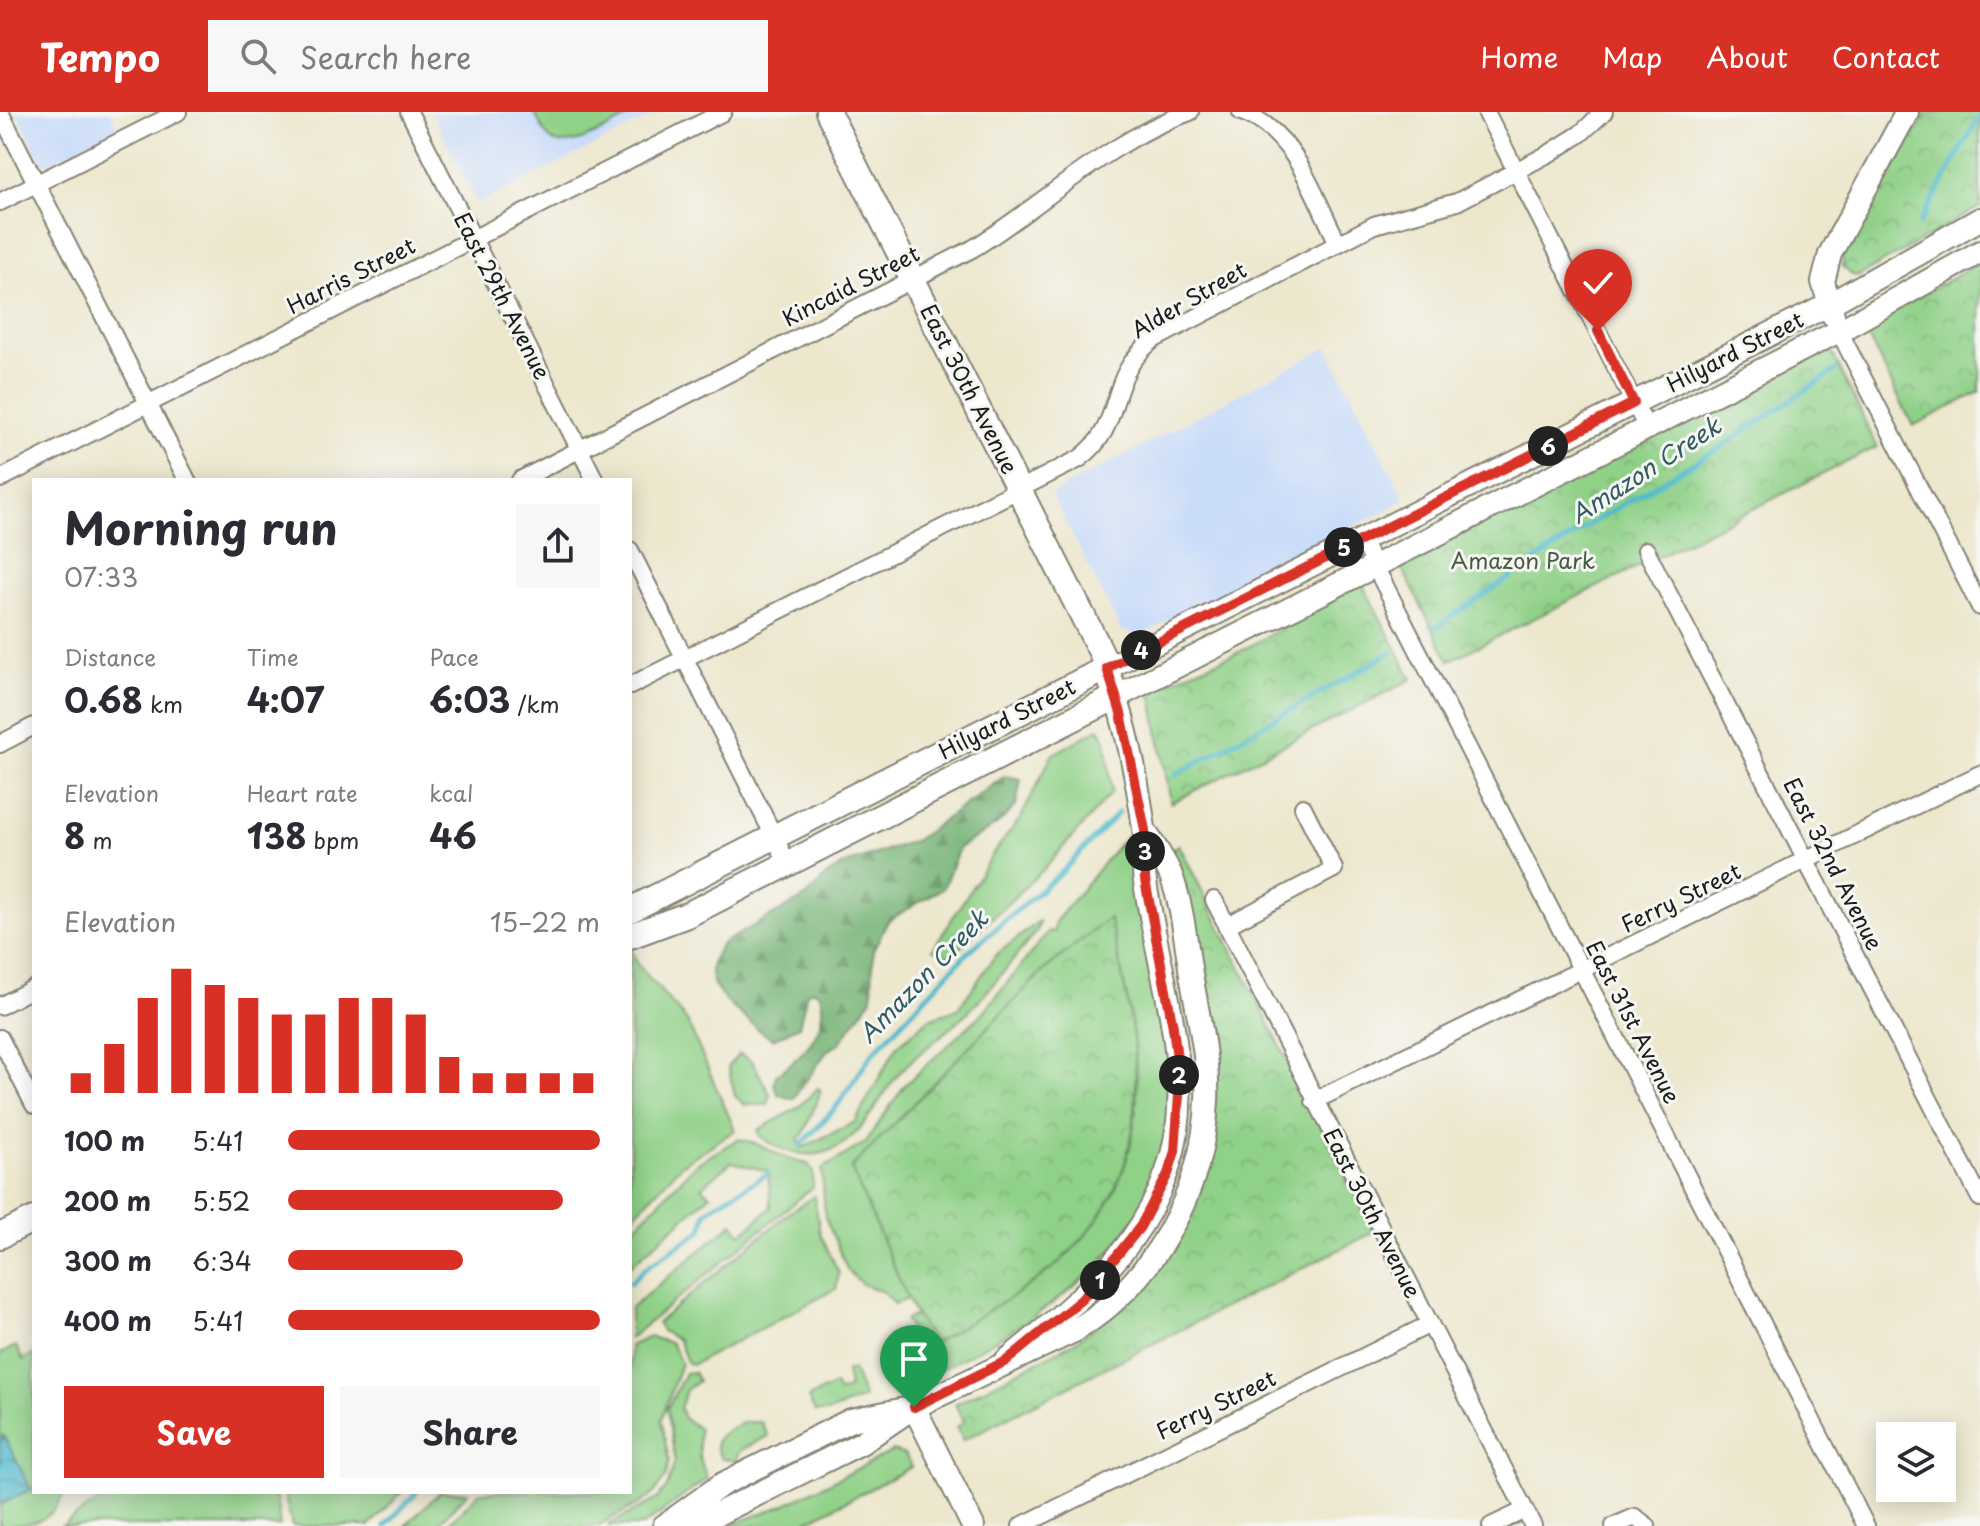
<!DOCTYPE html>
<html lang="en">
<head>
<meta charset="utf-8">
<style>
	body { margin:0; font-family:"Playpen Sans",sans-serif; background:#f7f7f7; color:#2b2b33; height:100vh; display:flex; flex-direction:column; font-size:30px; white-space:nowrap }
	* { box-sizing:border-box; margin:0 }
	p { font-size:26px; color:#7c7c81 }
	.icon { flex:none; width:44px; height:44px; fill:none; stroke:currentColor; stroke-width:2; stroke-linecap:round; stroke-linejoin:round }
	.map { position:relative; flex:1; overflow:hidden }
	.panel { position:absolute; left:32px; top:366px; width:600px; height:1016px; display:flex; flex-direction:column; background:#fff; border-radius:0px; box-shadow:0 4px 20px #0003 }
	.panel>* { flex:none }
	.buttons { position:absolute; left:1876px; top:1310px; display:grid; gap:16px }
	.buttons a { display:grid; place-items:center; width:80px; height:80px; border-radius:0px; background:#fff; box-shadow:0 4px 20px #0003; font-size:40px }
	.pin { position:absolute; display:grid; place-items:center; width:68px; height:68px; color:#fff; margin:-82px -34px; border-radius:50% 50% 50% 0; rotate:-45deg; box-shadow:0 0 8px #0007 }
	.pin .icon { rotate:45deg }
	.km { position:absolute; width:40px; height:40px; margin:-20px; border-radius:50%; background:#222; color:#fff; font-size:22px; line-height:40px; text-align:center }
	.round { display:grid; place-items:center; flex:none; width:84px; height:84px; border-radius:0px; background:#f7f7f7 }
	.summary { display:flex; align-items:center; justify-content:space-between; height:136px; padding:0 32px }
	h1 { font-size:44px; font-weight:700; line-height:60px }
	.metrics { display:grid; grid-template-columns:repeat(3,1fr); gap:12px; height:136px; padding:8px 32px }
	.metrics div { display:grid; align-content:center }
	.metrics b { font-size:34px; font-weight:700 }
	.metrics small { font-size:22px; font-weight:400 }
	.metrics p { font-size:22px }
	.chart { height:224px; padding:16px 32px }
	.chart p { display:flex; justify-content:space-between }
	.chart svg { width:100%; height:144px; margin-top:8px; stroke:#d93025; stroke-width:6 }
	.primary-button { display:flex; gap:16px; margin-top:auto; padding:16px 32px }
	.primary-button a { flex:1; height:92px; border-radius:0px; background:#d93025; color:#fff; font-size:32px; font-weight:700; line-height:92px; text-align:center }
	.primary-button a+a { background:#f7f7f7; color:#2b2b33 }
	ul { padding:0 32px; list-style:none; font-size:26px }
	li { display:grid; grid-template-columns:128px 96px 1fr; align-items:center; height:60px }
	li i { height:20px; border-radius:10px; background:#d93025 }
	header { display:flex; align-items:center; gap:48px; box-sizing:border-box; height:112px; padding:0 40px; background:#d93025; color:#fff }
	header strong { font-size:38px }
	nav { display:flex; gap:44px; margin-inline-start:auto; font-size:28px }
	.search { width:560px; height:72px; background:#f7f7f7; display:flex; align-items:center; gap:20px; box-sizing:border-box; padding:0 28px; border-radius:0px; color:#7c7c81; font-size:30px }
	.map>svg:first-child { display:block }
	.built { fill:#c9dcf9 }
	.grass { fill:#90d188; stroke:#567652; stroke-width:2 }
	.forest { fill:url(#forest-firs); stroke:#486848; stroke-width:2 }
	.park { fill:url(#park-crowns); stroke:#567652; stroke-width:2 }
	.water { fill:url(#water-waves); stroke:#366b74; stroke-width:2 }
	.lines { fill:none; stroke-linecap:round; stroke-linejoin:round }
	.stream { stroke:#50bacd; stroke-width:5 }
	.street-casing { stroke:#848275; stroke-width:20 }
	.secondary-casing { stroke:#848275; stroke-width:26 }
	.primary-casing { stroke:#848275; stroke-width:28 }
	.street { stroke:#fff; stroke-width:16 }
	.secondary { stroke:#fff; stroke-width:22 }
	.primary { stroke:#fff; stroke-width:24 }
	.route-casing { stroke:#fff; stroke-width:16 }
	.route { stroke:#d93025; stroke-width:10 }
	.labels { text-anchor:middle; stroke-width:6; stroke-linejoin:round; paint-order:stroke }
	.street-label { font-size:22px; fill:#1c1c1c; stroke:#f6f6f2 }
	.park-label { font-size:22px; fill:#455b42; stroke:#f6f6f2 }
	.water-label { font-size:24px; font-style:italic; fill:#315b63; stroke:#f6f6f2 }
</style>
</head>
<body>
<header>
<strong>Tempo</strong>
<div class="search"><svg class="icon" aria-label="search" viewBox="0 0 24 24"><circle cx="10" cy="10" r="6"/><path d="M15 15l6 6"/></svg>Search here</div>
<nav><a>Home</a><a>Map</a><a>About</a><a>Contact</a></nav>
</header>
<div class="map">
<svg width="1980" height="1414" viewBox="0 0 1980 1414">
	<defs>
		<pattern id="forest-firs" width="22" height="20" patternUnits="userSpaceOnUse" patternTransform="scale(2)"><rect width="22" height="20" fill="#74b374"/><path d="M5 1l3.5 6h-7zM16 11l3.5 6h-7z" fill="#5e915e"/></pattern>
		<pattern id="park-crowns" width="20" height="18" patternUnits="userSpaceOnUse" patternTransform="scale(2)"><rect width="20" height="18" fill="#90d188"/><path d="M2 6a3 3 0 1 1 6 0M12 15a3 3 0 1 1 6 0" fill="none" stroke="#7cb375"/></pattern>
		<pattern id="water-waves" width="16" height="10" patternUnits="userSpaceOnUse" patternTransform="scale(2)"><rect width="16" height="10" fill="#50bacd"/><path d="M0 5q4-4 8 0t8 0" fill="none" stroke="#459faf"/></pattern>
	</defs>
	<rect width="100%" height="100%" fill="#f6f6f2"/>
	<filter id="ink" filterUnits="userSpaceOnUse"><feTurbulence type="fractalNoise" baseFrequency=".0125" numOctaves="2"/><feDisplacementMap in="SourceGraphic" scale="16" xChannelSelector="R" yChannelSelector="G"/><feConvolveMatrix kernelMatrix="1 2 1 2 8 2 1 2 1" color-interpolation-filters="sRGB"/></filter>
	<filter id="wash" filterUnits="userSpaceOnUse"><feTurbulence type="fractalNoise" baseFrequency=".006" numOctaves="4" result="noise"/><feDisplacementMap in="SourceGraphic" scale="32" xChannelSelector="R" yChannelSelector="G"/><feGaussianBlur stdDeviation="1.8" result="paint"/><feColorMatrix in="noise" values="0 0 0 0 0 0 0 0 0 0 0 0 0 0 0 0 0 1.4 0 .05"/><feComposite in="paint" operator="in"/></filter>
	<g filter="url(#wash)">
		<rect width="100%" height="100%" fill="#ede7ce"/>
		<path class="built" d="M 16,0 L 110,0 L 118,15 L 48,52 L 41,50 Z
			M 431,0 L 660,0 L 478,92 Z
			M 1328,235 L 1405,388 L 1139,524 L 1121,518 L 1051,382 Z"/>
		<path class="grass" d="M 534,0 L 638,0 C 619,9 569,43 550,27 C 543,21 539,8 534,0 Z
			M 1099,616 L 1106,628 L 1112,680 L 1044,757 L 958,838 L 947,844 L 933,837 L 994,740 L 1020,707 L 1052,643 Z
			M 1125,725 C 1141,797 1161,872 1169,946 C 1189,1115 1063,1197 931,1262 L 905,1208 L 916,1203 L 934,1230 C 975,1205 1021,1183 1057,1151 C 1168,1055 1140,932 1109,807 L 1043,859 L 851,1056 L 908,1187 L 894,1192 L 883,1180 L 862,1172 L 848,1159 L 825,1105 L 822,1057 L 865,1031 L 905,973 L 982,902 L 1049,819 L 1054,820 L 1055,810 Z
			M 1039,809 L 1038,817 C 1016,844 995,872 971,897 C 950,919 923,936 902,958 C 877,985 866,1025 829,1039 C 806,1048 779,1038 760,1024 L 758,1018 L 798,996 L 818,976 L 821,979 L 804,1021 L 798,1027 L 802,1036 L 855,1010 L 897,934 L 929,907 L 958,897 L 995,844 Z
			M 630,835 L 638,853 L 687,909 L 735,1018 L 681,1053 L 630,1107 Z
			M 739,942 L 752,949 L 770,982 L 768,993 L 745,993 L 735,984 L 728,954 Z
			M 738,1027 C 763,1030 782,1049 808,1052 L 813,1059 L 813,1075 L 630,1226 L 630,1197 L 644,1185 L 733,1111 L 741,1122 L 771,1096 L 768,1059 L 731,1050 L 702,1075 L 710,1083 L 630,1154 L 630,1120 L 696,1052 Z
			M 814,1084 L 820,1121 L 839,1161 L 836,1177 L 692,1253 L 688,1252 L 678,1228 L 662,1219 L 657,1211 L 790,1100 Z
			M 649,1225 L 671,1231 L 681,1251 L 661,1308 L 669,1349 L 666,1364 L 654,1381 L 642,1390 L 597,1414 L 446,1414 L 480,1380 L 630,1380 L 630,1234 Z
			M 16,1234 L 23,1248 L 34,1242 L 34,1380 L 64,1380 C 53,1411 29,1414 0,1414 L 0,1242 Z
			M 853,1258 L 864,1286 L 829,1300 L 815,1300 L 808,1286 L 835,1273 L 839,1281 L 849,1276 L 846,1259 Z
			M 694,1260 L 698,1269 L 686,1278 L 680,1296 L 684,1306 L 699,1317 L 699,1344 L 707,1367 L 643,1414 L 607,1414 L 657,1387 L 667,1375 L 675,1349 L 667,1297 L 685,1261 Z
			M 745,1310 L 761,1310 L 768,1324 L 741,1338 L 737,1344 L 739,1349 L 722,1347 C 704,1323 731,1317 745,1310 Z
			M 893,1339 L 905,1343 L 912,1355 L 798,1414 L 728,1414 L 782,1394 Z
			M 113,1380 L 275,1380 L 280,1414 L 61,1414 Z
			M 284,1380 L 402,1380 L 369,1414 L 292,1414 Z
			M 440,1380 L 468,1380 L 436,1414 L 405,1414 Z"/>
		<path class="forest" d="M 1005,664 L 1021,667 L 1016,694 L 998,712 L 959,736 L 943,776 L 888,809 L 873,838 L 872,886 L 839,932 L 828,938 L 793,987 L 779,983 L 774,973 L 776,963 C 803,943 830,919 820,882 L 815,878 L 807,880 L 799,914 L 773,927 C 758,920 751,910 738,900 C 714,880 699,860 723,831 L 807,784 L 827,763 L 844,753 L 916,728 Z"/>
		<path class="park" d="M 1927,0 L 1980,0 L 1980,95 L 1859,164 L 1852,163 L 1843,155 L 1842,144 Z
			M 1980,150 L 1980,280 L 1913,314 L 1865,219 L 1867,215 Z
			M 1823,237 L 1831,238 L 1877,335 L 1449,549 L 1400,452 Z
			M 1362,471 L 1412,567 L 1171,691 L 1151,580 L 1155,575 L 1239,540 Z
			M 1179,733 L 1374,1120 L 963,1328 L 957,1315 L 964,1310 L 955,1292 L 1073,1231 L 1111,1203 L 1208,1045 L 1195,840 L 1173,736 Z
			M 1109,806 C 1139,931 1167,1056 1057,1152 C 1020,1183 975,1206 934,1231 L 913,1199 L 851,1056 L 1043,859 Z"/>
		<path class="water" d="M 4,1324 L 31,1377 L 0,1393 L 0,1326 Z"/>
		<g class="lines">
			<path class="stream" d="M 1920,111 L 1980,3
				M 1434,516 L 1598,407 L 1719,336 L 1836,258
				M 1174,664 L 1392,540
				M 801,1033 L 837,994 L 872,942 L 969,839 L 1061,761 L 1119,700
				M 630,1171 L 648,1154 L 702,1118 L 706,1100 C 726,1084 747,1076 768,1061
				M 385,1414 L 417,1380"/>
		</g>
	</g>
	<g filter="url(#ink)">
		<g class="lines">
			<g class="street-casing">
				<path id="street" d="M 0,0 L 187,368
					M 409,0 L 595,368
					M 1241,0 C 1295,18 1314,85 1338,131
					M 1486,0 L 1647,316
					M 0,90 L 178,0
					M 1839,219 L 1980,495
					M 0,367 L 723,0
					M 520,368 L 972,137 C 1044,93 1108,28 1190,0
					M 1361,427 L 1866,1414
					M 630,438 L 788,752
					M 1646,438 L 1980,1086
					M 630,574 L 1079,347 C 1127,312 1103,268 1153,228 L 1374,113 L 1457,90 L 1550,41 L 1580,22 L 1604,0
					M 0,632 L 34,614
					M 1214,788 L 1533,1414
					M 1226,814 L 1334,757 L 1303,695
					M 0,894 L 34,876
					M 0,926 L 34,993
					M 1314,989 L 1980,662
					M 1021,1414 L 1430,1212
					M 1491,1414 L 1525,1398
					M 1614,1414 L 1635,1405 L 1647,1414"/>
			</g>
			<g class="secondary-casing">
				<path id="secondary" d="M 1833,203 L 1823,170 L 1830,142 L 1907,0
					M 1107,556 L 1828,193 L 1980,107
					M 1006,1249 C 1098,1175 1187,1098 1179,968 C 1175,901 1155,836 1145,770 C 1142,753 1147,734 1144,716 C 1138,673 1129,626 1116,585 L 1839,219 L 1980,140
					M 914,1295 L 973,1414
					M 664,1414 L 721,1373 L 851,1308 L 905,1297
					M 693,1414 L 861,1331 L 914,1295 L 1076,1218 C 1154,1169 1203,1081 1207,989 C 1209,949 1199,908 1192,868 C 1186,834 1183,793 1170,761 C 1163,746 1153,732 1145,719"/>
			</g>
			<g class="primary-casing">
				<path id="primary" d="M 630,798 L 1107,556
					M 630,824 L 687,803 L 1116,585 L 1101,540 L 828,0
					M 0,1124 L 34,1107"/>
			</g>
			<use href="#street" class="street"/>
			<use href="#secondary" class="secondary"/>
			<use href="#primary" class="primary"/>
		</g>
	</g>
	<g class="lines" filter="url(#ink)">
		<g class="route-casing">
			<path id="route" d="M 914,1295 L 1006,1249 L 1082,1187 L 1140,1115 L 1168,1062 L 1175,1039 L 1180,969 L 1173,915 L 1145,768 L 1145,718 L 1121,601 L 1107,556 L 1634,291 L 1598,219"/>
		</g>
		<use href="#route" class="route"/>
	</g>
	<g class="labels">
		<g class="street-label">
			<text transform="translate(351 164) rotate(-27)" y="8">Harris Street</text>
			<text transform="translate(851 174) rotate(-27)" y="8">Kincaid Street</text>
			<text transform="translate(502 184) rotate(63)" y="8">East 29th Avenue</text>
			<text transform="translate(1189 188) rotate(-30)" y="8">Alder Street</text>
			<text transform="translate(1735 240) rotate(-27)" y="8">Hilyard Street</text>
			<text transform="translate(969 277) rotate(63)" y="8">East 30th Avenue</text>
			<text transform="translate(1007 607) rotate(-27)" y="8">Hilyard Street</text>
			<text transform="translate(1833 752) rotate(63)" y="8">East 32nd Avenue</text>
			<text transform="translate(1681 786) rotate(-26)" y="8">Ferry Street</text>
			<text transform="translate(1633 910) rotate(63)" y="8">East 31st Avenue</text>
			<text transform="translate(1372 1101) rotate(63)" y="8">East 30th Avenue</text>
			<text transform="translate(1216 1293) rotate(-26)" y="8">Ferry Street</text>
		</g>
		<g class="park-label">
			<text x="1523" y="457">Amazon Park</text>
		</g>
		<g class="water-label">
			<text transform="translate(1646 359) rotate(-33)" y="8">Amazon Creek</text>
			<text transform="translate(924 865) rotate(-46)" y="8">Amazon Creek</text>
		</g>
	</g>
</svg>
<div class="buttons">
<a><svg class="icon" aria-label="layers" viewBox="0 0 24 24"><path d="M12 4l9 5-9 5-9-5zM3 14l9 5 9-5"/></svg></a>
</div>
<div class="pin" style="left:914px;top:1295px;background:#1e9e55"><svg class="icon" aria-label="arrive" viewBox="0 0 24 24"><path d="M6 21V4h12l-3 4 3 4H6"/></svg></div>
<div class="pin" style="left:1598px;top:219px;background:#d93025"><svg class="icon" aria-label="check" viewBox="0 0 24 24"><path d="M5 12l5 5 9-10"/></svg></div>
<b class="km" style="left:1100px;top:1168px">1</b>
<b class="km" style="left:1179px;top:963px">2</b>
<b class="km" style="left:1145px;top:739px">3</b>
<b class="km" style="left:1141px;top:538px">4</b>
<b class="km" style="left:1344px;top:435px">5</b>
<b class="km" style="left:1548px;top:334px">6</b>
<section class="panel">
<div class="summary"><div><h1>Morning run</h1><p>07:33</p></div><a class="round"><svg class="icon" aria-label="share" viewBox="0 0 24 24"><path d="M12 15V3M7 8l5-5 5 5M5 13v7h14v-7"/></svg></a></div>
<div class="metrics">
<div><p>Distance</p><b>0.68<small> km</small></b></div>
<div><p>Time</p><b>4:07</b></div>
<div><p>Pace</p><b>6:03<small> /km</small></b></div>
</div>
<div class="metrics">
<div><p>Elevation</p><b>8<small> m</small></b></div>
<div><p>Heart rate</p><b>138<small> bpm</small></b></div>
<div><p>kcal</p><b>46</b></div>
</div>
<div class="chart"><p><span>Elevation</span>15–22 m</p>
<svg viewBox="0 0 160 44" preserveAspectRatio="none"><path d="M5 44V38M15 44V29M25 44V15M35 44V6M45 44V11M55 44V15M65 44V20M75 44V20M85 44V15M95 44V15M105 44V20M115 44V33M125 44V38M135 44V38M145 44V38M155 44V38"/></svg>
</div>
<ul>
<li><b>100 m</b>5:41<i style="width:100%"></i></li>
<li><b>200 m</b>5:52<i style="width:88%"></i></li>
<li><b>300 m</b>6:34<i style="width:56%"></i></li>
<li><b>400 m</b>5:41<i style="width:100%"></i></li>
</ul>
<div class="primary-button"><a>Save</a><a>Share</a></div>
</section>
</div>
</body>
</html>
